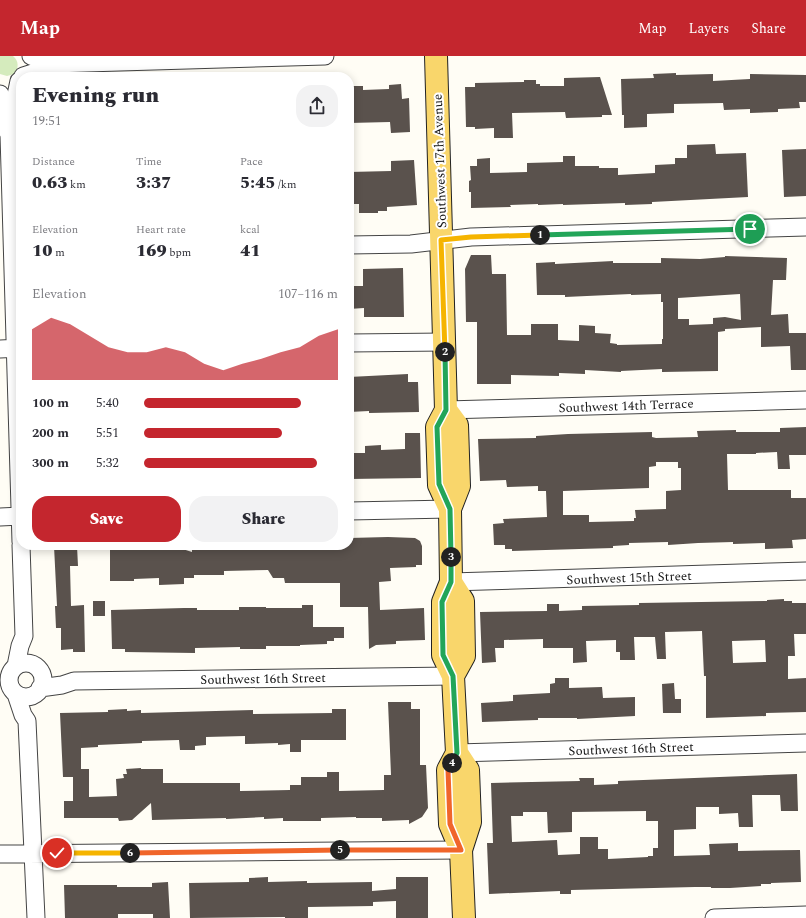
<!DOCTYPE html>
<html lang="en">
<head>
<meta charset="utf-8">
<style>
	body { margin:0; font-family:Spectral,serif; background:#f2f2f3; color:#2b2b33; height:100vh; display:flex; flex-direction:column; font-size:15px; white-space:nowrap }
	* { box-sizing:border-box; margin:0 }
	p { font-size:13px; color:#7c7c81 }
	.icon { flex:none; width:22px; height:22px; fill:none; stroke:currentColor; stroke-width:2; stroke-linecap:round; stroke-linejoin:round }
	.map { position:relative; flex:1; overflow:hidden }
	.details { position:absolute; left:16px; top:16px; width:338px; height:478px; display:flex; flex-direction:column; background:#fff; border-radius:16px; box-shadow:0 2px 10px #0003 }
	.details>* { flex:none }
	.pin { position:absolute; display:grid; place-items:center; width:34px; height:34px; color:#fff; margin:-17px; border:2px solid #fff; border-radius:50%; box-shadow:0 1px 4px #0007 }
	.km { position:absolute; width:20px; height:20px; margin:-10px; border-radius:50%; background:#222; color:#fff; font-size:11px; line-height:20px; text-align:center }
	.round { display:grid; place-items:center; flex:none; width:42px; height:42px; border-radius:16px; background:#f2f2f3 }
	.summary { display:flex; align-items:center; justify-content:space-between; height:68px; padding:0 16px }
	h1 { font-size:22px; font-weight:800; line-height:30px }
	.stats { display:grid; grid-template-columns:repeat(3,1fr); gap:6px; height:68px; padding:4px 16px }
	.stats div { display:grid; align-content:center }
	.stats b { font-size:17px; font-weight:800 }
	.stats small { font-size:11px; font-weight:400 }
	.stats p { font-size:11px }
	.chart { height:112px; padding:8px 16px }
	.chart p { display:flex; justify-content:space-between }
	.chart svg { width:100%; height:72px; margin-top:4px; fill:#c4262e; opacity:.7 }
	.button { display:flex; gap:8px; margin-top:auto; padding:8px 16px }
	.button a { flex:1; height:46px; border-radius:16px; background:#c4262e; color:#fff; font-size:16px; font-weight:800; line-height:46px; text-align:center }
	.button a+a { background:#f2f2f3; color:#2b2b33 }
	ul { padding:0 16px; list-style:none; font-size:13px }
	li { display:grid; grid-template-columns:64px 48px 1fr; align-items:center; height:30px }
	li i { height:10px; border-radius:5px; background:#c4262e }
	header { display:flex; align-items:center; gap:24px; box-sizing:border-box; height:56px; padding:0 20px; background:#c4262e; color:#fff }
	header strong { font-size:19px }
	nav { display:flex; gap:22px; margin-inline-start:auto; font-size:14px }
	.map>svg:first-child { display:block }
	.green { fill:#d5ebbd }
	.building { fill:#5a524d; fill-rule:evenodd }
	.lines { fill:none; stroke-linecap:round; stroke-linejoin:round }
	.minor-casing { stroke:#444; stroke-width:19 }
	.major-casing { stroke:#222; stroke-width:24 }
	.minor { stroke:#fff; stroke-width:17 }
	.major { stroke:#f9d66b; stroke-width:22 }
	.split-1-casing { stroke:#fff; stroke-width:8 }
	.split-2-casing { stroke:#fff; stroke-width:8 }
	.split-3-casing { stroke:#fff; stroke-width:8 }
	.split-4-casing { stroke:#fff; stroke-width:8 }
	.split-5-casing { stroke:#fff; stroke-width:8 }
	.split-6-casing { stroke:#fff; stroke-width:8 }
	.split-7-casing { stroke:#fff; stroke-width:8 }
	.split-1 { stroke:#22a559; stroke-width:5 }
	.split-2 { stroke:#f5b400; stroke-width:5 }
	.split-3 { stroke:#22a559; stroke-width:5 }
	.split-4 { stroke:#22a559; stroke-width:5 }
	.split-5 { stroke:#f0652b; stroke-width:5 }
	.split-6 { stroke:#f0652b; stroke-width:5 }
	.split-7 { stroke:#f5b400; stroke-width:5 }
	.labels { text-anchor:middle; stroke-width:4; stroke-linejoin:round; paint-order:stroke }
	.street-label { font-size:13px; fill:#111; stroke:#fff }
</style>
</head>
<body>
<header>
<strong>Map</strong>
<nav><a>Map</a><a>Layers</a><a>Share</a></nav>
</header>
<div class="map">
<svg width="806" height="862" viewBox="0 0 806 862">
	<rect width="100%" height="100%" fill="#fffdf5"/>
	<path class="green" d="M 0,0 L 13,0 C 19,5 19,12 14,18 L 7,20 L 0,18 Z"/>
	<path class="building" d="M 676,17 L 676,19 L 713,18 L 713,25 L 750,23 L 750,18 L 806,19 L 806,46 L 799,46 L 800,52 L 778,53 L 778,56 L 750,57 L 750,53 L 724,54 L 723,47 L 674,48 L 674,57 L 647,58 L 647,71 L 624,72 L 624,59 L 622,59 L 621,23 L 654,22 L 653,18 Z
		M 600,21 L 612,59 L 602,59 L 602,61 L 566,62 L 565,56 L 512,57 L 513,82 L 494,82 L 494,72 L 475,73 L 475,71 L 466,71 L 465,31 L 475,31 L 475,27 L 524,26 L 524,24 L 536,24 L 536,28 L 540,28 L 540,30 L 564,30 L 564,22 Z
		M 401,28 L 402,43 L 409,42 L 410,76 L 391,77 L 390,66 L 349,67 L 349,30 L 363,30 L 363,34 L 389,33 L 389,29 Z
		M 715,88 L 716,98 L 746,97 L 748,141 L 652,146 L 652,148 L 625,149 L 625,147 L 563,149 L 563,148 L 538,149 L 538,148 L 510,149 L 511,151 L 471,152 L 471,136 L 469,136 L 469,125 L 471,124 L 470,110 L 477,110 L 477,103 L 490,102 L 490,117 L 527,116 L 527,107 L 563,106 L 563,100 L 575,100 L 575,110 L 599,110 L 599,112 L 618,112 L 618,119 L 655,117 L 655,109 L 675,108 L 675,102 L 687,102 L 687,89 Z
		M 806,93 L 806,140 L 784,141 L 782,94 Z
		M 414,104 L 417,149 L 387,151 L 387,155 L 378,155 L 378,157 L 359,157 L 359,148 L 349,148 L 349,116 L 391,115 L 391,105 Z
		M 471,199 L 491,199 L 492,218 L 506,218 L 507,279 L 531,279 L 531,268 L 558,268 L 558,284 L 579,285 L 579,269 L 595,270 L 595,277 L 611,278 L 610,287 L 617,288 L 617,289 L 662,288 L 662,283 L 663,283 L 663,246 L 661,246 L 661,238 L 631,239 L 631,238 L 565,241 L 565,239 L 537,239 L 536,207 L 555,206 L 555,208 L 613,205 L 613,207 L 661,207 L 661,202 L 700,203 L 725,201 L 725,200 L 787,202 L 786,224 L 773,224 L 771,259 L 788,258 L 789,277 L 806,277 L 806,314 L 791,314 L 790,290 L 761,291 L 761,271 L 725,273 L 725,275 L 718,276 L 718,315 L 662,316 L 662,313 L 621,315 L 621,316 L 585,314 L 585,318 L 559,317 L 559,320 L 511,319 L 511,328 L 477,328 L 477,266 L 466,266 L 465,213 ZM 740,238 L 741,264 L 725,261 L 713,262 L 713,268 L 689,269 L 689,263 L 678,263 L 678,242 Z
		M 403,212 L 404,261 L 364,261 L 364,252 L 349,253 L 349,230 L 363,230 L 363,213 Z
		M 408,318 L 408,326 L 418,326 L 419,356 L 369,357 L 369,355 L 349,356 L 349,321 Z
		M 806,371 L 806,399 L 789,399 L 790,413 L 778,413 L 777,396 L 756,397 L 756,398 L 727,398 L 728,434 L 791,434 L 791,442 L 806,442 L 806,483 L 792,484 L 793,492 L 765,493 L 765,487 L 733,488 L 733,486 L 698,487 L 668,489 L 668,486 L 629,487 L 629,489 L 613,490 L 613,492 L 512,495 L 512,493 L 505,493 L 505,489 L 494,489 L 493,468 L 504,467 L 503,463 L 547,461 L 546,435 L 538,435 L 538,430 L 507,431 L 506,424 L 480,425 L 478,383 L 536,382 L 536,380 L 568,378 L 652,376 L 652,381 L 656,382 L 698,381 L 697,375 L 736,374 L 736,376 L 780,376 L 780,372 ZM 656,406 L 678,406 L 678,412 L 681,412 L 681,434 L 666,435 L 666,453 L 635,454 L 636,462 L 634,462 L 634,465 L 589,466 L 589,459 L 563,459 L 563,435 L 649,432 L 649,411 L 656,410 Z
		M 405,377 L 420,377 L 421,422 L 349,423 L 349,397 L 365,397 L 365,390 L 381,389 L 381,394 L 405,393 Z
		M 388,481 L 415,482 L 420,485 L 422,490 L 422,509 L 416,509 L 416,511 L 390,512 L 391,525 L 379,526 L 380,554 L 424,552 L 425,584 L 396,585 L 396,588 L 376,589 L 369,593 L 368,551 L 340,551 L 340,527 L 285,527 L 284,522 L 273,522 L 268,514 L 224,515 L 224,519 L 194,519 L 194,522 L 184,522 L 184,528 L 159,529 L 159,522 L 134,523 L 134,525 L 110,525 L 110,490 L 122,490 L 122,492 L 170,489 L 192,496 L 192,489 L 349,489 L 349,482 Z
		M 54,490 L 77,490 L 78,510 L 70,510 L 71,550 L 84,549 L 85,596 L 73,596 L 73,593 L 61,594 L 61,572 L 56,572 L 55,550 L 57,550 Z
		M 784,543 L 784,545 L 792,545 L 792,547 L 806,547 L 806,578 L 794,578 L 795,600 L 788,600 L 788,623 L 806,622 L 806,656 L 766,657 L 766,660 L 706,662 L 706,620 L 704,620 L 702,575 L 665,576 L 666,603 L 657,603 L 655,581 L 634,581 L 635,604 L 620,604 L 620,596 L 616,596 L 616,584 L 586,585 L 587,606 L 573,607 L 573,592 L 543,592 L 543,583 L 504,584 L 504,592 L 495,592 L 496,606 L 482,607 L 480,556 L 547,555 L 547,548 L 559,548 L 559,555 L 582,554 L 582,550 L 639,549 L 639,547 L 767,545 L 767,544 ZM 765,584 L 766,606 L 733,607 L 732,585 Z
		M 93,545 L 105,545 L 105,560 L 93,560 Z
		M 302,549 L 313,549 L 313,571 L 344,571 L 344,582 L 334,582 L 334,585 L 327,585 L 327,588 L 300,589 L 300,590 L 266,590 L 266,593 L 240,593 L 240,591 L 195,592 L 195,597 L 125,596 L 125,593 L 112,593 L 111,554 L 184,552 L 197,552 L 197,554 L 239,554 L 239,551 L 266,551 L 266,552 L 302,552 Z
		M 555,622 L 569,622 L 569,632 L 602,631 L 603,642 L 635,641 L 635,660 L 577,663 L 577,662 L 538,662 L 538,664 L 482,666 L 481,647 L 513,645 L 513,639 L 550,637 L 550,628 L 555,627 Z
		M 674,627 L 675,643 L 681,643 L 681,657 L 663,657 L 662,628 Z
		M 388,646 L 411,646 L 411,653 L 420,653 L 420,709 L 426,709 L 428,752 L 422,761 L 409,768 L 409,764 L 382,765 L 382,762 L 356,762 L 356,761 L 321,762 L 321,765 L 283,765 L 283,762 L 264,763 L 264,761 L 226,763 L 226,762 L 152,764 L 151,747 L 132,764 L 119,765 L 118,762 L 64,762 L 64,745 L 73,745 L 73,721 L 63,721 L 60,657 L 108,656 L 108,654 L 127,653 L 127,655 L 141,654 L 141,657 L 253,654 L 253,658 L 332,657 L 332,653 L 346,653 L 346,684 L 301,684 L 301,696 L 290,696 L 290,688 L 278,689 L 278,687 L 245,688 L 245,680 L 206,681 L 206,689 L 195,690 L 195,694 L 180,694 L 179,684 L 142,685 L 142,687 L 98,689 L 98,691 L 81,692 L 81,713 L 89,713 L 89,741 L 117,740 L 116,723 L 124,722 L 123,718 L 127,718 L 126,713 L 141,712 L 141,713 L 163,713 L 163,727 L 240,727 L 240,735 L 290,734 L 290,729 L 301,729 L 301,721 L 327,721 L 327,716 L 339,716 L 339,735 L 384,734 L 384,719 L 391,719 Z
		M 797,718 L 798,755 L 781,755 L 780,739 L 752,739 L 753,771 L 739,771 L 738,757 L 719,758 L 719,751 L 696,751 L 696,773 L 674,774 L 674,800 L 710,799 L 709,788 L 738,787 L 738,795 L 800,794 L 801,826 L 771,827 L 771,828 L 761,828 L 761,830 L 730,832 L 711,832 L 711,831 L 695,831 L 571,834 L 571,838 L 560,838 L 560,835 L 489,838 L 487,787 L 493,787 L 491,727 L 580,725 L 579,722 L 594,722 L 594,729 L 618,728 L 618,725 ZM 646,755 L 646,765 L 658,765 L 658,792 L 653,792 L 653,800 L 648,800 L 648,801 L 608,803 L 608,793 L 598,793 L 598,781 L 580,781 L 580,798 L 558,799 L 557,784 L 512,786 L 511,760 L 523,760 L 523,756 L 547,756 L 548,777 L 572,776 L 572,756 Z
		M 268,821 L 268,826 L 307,825 L 307,827 L 372,826 L 372,835 L 396,833 L 396,821 L 428,821 L 428,862 L 396,862 L 396,845 L 373,846 L 373,850 L 308,851 L 308,862 L 285,862 L 285,861 L 190,862 L 189,827 L 249,826 L 249,822 Z
		M 168,826 L 170,862 L 153,862 L 153,858 L 118,858 L 118,862 L 65,862 L 64,829 L 117,829 L 117,831 L 152,831 L 152,827 Z"/>
	<g class="lines">
		<g class="minor-casing">
			<path id="minor" d="M 31,0 L 52,8 L 325,0
				M 23,20 L 45,13 L 52,8
				M 0,38 L 3,65 L 9,79 L 21,486
				M 11,71 L 14,65 L 15,44 L 19,25
				M 349,189 L 411,188 L 471,181 L 806,171
				M 349,287 L 445,286
				M 0,293 L 21,292
				M 446,354 L 806,344
				M 349,455 L 450,453
				M 0,461 L 21,460
				M 451,526 L 806,515
				M9 624a17 17 0 1 1 34 0a17 17 0 1 1-34 0Z
				M 16,610 L 20,590 L 24,580 L 21,489
				M 40,632 L 62,629 L 74,625 L 453,620
				M 16,638 L 23,659 L 27,665 L 36,862
				M 457,697 L 806,687
				M 0,798 L 461,794
				M 714,862 L 806,859"/>
		</g>
		<g class="major-casing">
			<path id="major" d="M 436,0 L 446,354 L 437,371 L 439,429 L 450,453 L 451,526 L 443,546 L 443,599 L 453,620 L 457,697 L 448,714 L 450,768 L 461,794 L 464,862
				M 446,354 L 457,369 L 459,430 L 450,453
				M 451,526 L 463,545 L 464,600 L 453,620
				M 457,697 L 468,714 L 470,766 L 461,794"/>
		</g>
		<use href="#minor" class="minor"/>
		<use href="#major" class="major"/>
	</g>
	<g class="lines">
		<g class="split-1-casing">
			<path id="split-1" d="M 540,179 L 750,173"/>
		</g>
		<g class="split-2-casing">
			<path id="split-2" d="M 445,296 L 441,184 L 471,181 L 540,179"/>
		</g>
		<g class="split-3-casing">
			<path id="split-3" d="M 445,296 L 446,354 L 437,371 L 439,428 L 450,453 L 451,501"/>
		</g>
		<g class="split-4-casing">
			<path id="split-4" d="M 451,501 L 451,526 L 442,546 L 443,599 L 453,620 L 457,697 L 452,707"/>
		</g>
		<g class="split-5-casing">
			<path id="split-5" d="M 340,794 L 461,794 L 450,768 L 448,714 L 452,707"/>
		</g>
		<g class="split-6-casing">
			<path id="split-6" d="M 130,797 L 340,794"/>
		</g>
		<g class="split-7-casing">
			<path id="split-7" d="M 57,797 L 130,797"/>
		</g>
		<use href="#split-1" class="split-1"/>
		<use href="#split-2" class="split-2"/>
		<use href="#split-3" class="split-3"/>
		<use href="#split-4" class="split-4"/>
		<use href="#split-5" class="split-5"/>
		<use href="#split-6" class="split-6"/>
		<use href="#split-7" class="split-7"/>
	</g>
	<g class="labels">
		<g class="street-label">
			<text transform="translate(439 105) rotate(-92)" y="5">Southwest 17th Avenue</text>
			<text transform="translate(626 349) rotate(-2)" y="5">Southwest 14th Terrace</text>
			<text transform="translate(629 521) rotate(-2)" y="5">Southwest 15th Street</text>
			<text transform="translate(263 622) rotate(-1)" y="5">Southwest 16th Street</text>
			<text transform="translate(631 692) rotate(-2)" y="5">Southwest 16th Street</text>
		</g>
	</g>
</svg>
<div class="pin" style="left:750px;top:173px;background:#1e9e55"><svg class="icon" aria-label="arrive" viewBox="0 0 24 24"><path d="M6 21V4h12l-3 4 3 4H6"/></svg></div>
<div class="pin" style="left:57px;top:797px;background:#d93025"><svg class="icon" aria-label="check" viewBox="0 0 24 24"><path d="M5 12l5 5 9-10"/></svg></div>
<b class="km" style="left:540px;top:179px">1</b>
<b class="km" style="left:445px;top:296px">2</b>
<b class="km" style="left:451px;top:501px">3</b>
<b class="km" style="left:452px;top:707px">4</b>
<b class="km" style="left:340px;top:794px">5</b>
<b class="km" style="left:130px;top:797px">6</b>
<section class="details">
<div class="summary"><div><h1>Evening run</h1><p>19:51</p></div><a class="round"><svg class="icon" aria-label="share" viewBox="0 0 24 24"><path d="M12 15V3M7 8l5-5 5 5M5 13v7h14v-7"/></svg></a></div>
<div class="stats">
<div><p>Distance</p><b>0.63<small> km</small></b></div>
<div><p>Time</p><b>3:37</b></div>
<div><p>Pace</p><b>5:45<small> /km</small></b></div>
</div>
<div class="stats">
<div><p>Elevation</p><b>10<small> m</small></b></div>
<div><p>Heart rate</p><b>169<small> bpm</small></b></div>
<div><p>kcal</p><b>41</b></div>
</div>
<div class="chart"><p><span>Elevation</span>107–116 m</p>
<svg viewBox="0 0 160 44" preserveAspectRatio="none"><path d="M0 44V13L10 6L20 10L30 17L40 24L50 27L60 27L70 24L80 27L90 34L100 38L110 34L120 31L130 27L140 24L150 17L160 13V44z"/></svg>
</div>
<ul>
<li><b>100 m</b>5:40<i style="width:81%"></i></li>
<li><b>200 m</b>5:51<i style="width:71%"></i></li>
<li><b>300 m</b>5:32<i style="width:89%"></i></li>
</ul>
<div class="button"><a>Save</a><a>Share</a></div>
</section>
</div>
</body>
</html>
